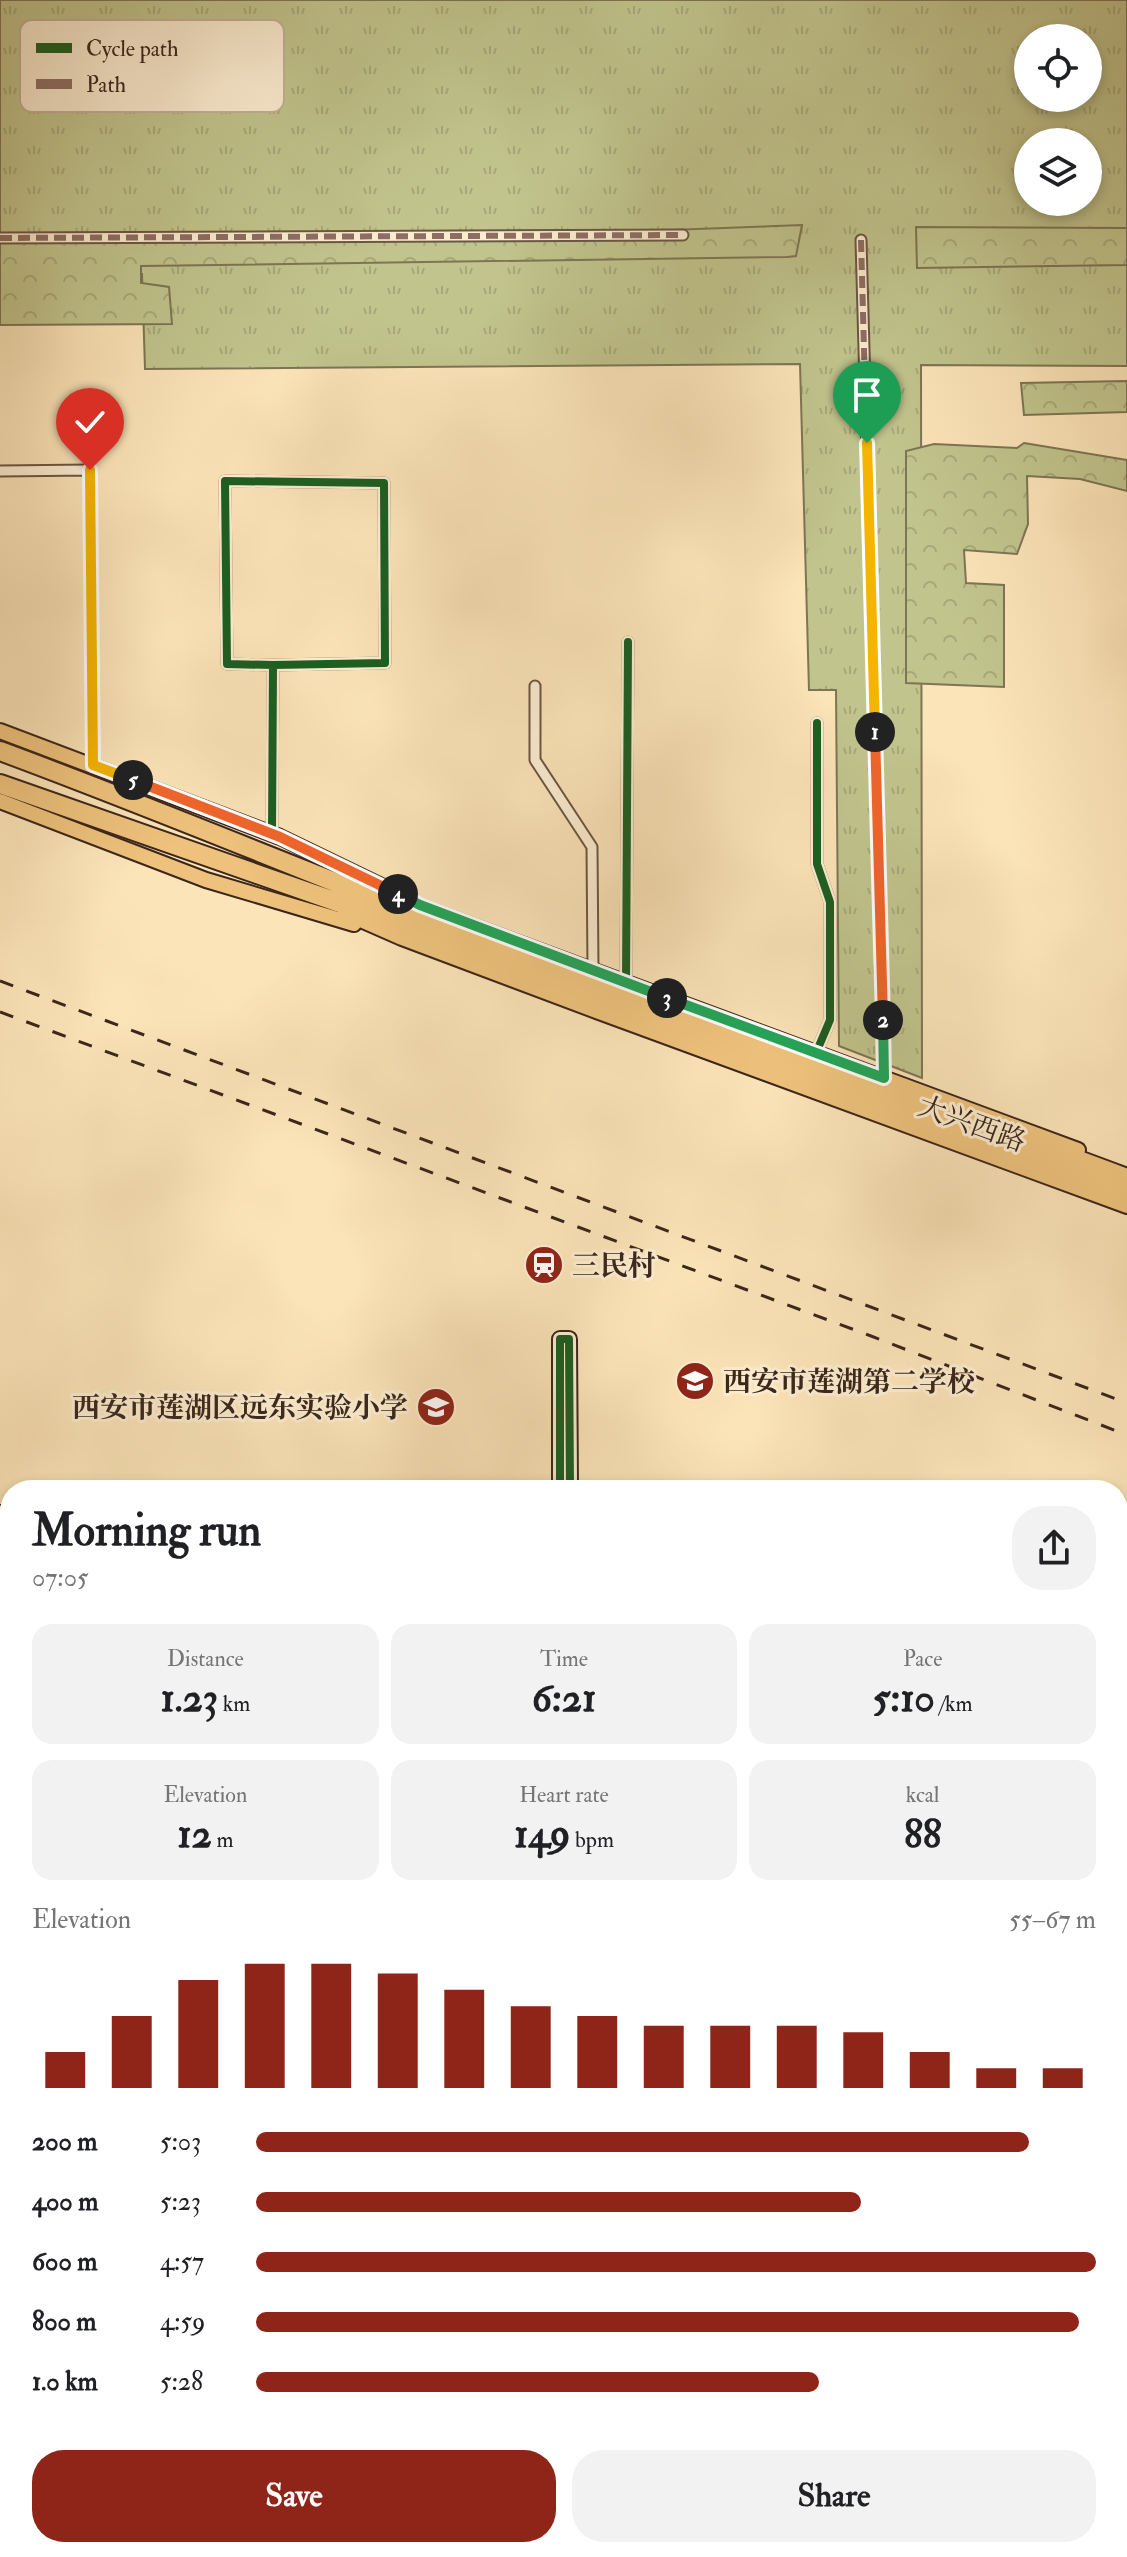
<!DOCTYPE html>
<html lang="en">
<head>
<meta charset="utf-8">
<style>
	body { margin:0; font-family:"IM FELL Double Pica","Noto Serif SC",serif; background:#f2f2f2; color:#202124; height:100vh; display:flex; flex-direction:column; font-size:30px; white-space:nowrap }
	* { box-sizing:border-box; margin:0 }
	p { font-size:26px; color:#757577 }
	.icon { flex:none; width:44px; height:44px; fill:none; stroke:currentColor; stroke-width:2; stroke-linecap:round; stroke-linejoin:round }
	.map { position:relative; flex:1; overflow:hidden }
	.side { position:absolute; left:0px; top:1480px; width:1128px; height:1078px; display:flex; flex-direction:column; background:#fff; border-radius:32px 32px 0 0; box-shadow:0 4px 12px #0003 }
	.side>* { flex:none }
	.controls { position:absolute; left:1014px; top:24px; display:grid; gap:16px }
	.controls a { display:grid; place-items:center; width:88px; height:88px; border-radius:50%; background:#fff; box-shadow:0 4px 12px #0003; font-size:40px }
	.pin { position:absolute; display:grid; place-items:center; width:68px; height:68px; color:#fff; margin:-82px -34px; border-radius:50% 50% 50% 0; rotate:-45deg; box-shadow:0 0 8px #0007 }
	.pin .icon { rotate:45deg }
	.km { position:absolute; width:40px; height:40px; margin:-20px; border-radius:50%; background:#222; color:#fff; font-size:22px; line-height:40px; text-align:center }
	.round { display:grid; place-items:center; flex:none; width:84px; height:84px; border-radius:32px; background:#f2f2f2 }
	.head { display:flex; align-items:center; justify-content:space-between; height:136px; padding:0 32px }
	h1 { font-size:44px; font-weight:700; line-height:60px }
	.figures { display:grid; grid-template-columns:repeat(3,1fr); gap:12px; height:136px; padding:8px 32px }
	.figures div { display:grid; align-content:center; border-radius:20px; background:#f2f2f2; text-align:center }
	.figures b { font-size:40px; font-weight:700 }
	.figures small { font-size:22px; font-weight:400 }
	.figures p { font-size:22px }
	.chart { height:224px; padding:16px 32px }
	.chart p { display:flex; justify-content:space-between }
	.chart svg { width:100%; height:144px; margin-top:8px; stroke:#8f2418; stroke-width:6 }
	.action { display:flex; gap:16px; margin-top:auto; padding:16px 32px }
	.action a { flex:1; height:92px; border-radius:32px; background:#8f2418; color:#fff; font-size:32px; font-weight:700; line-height:92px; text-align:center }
	.action a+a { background:#f2f2f2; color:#202124 }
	ul { padding:0 32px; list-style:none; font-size:26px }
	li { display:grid; grid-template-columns:128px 96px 1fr; align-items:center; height:60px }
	li i { height:20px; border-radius:10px; background:#8f2418 }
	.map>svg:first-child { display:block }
	.grass { fill:url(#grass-tufts); stroke:#7e7554; stroke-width:2; fill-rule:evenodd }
	.forest { fill:url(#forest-crowns); stroke:#7e7554; stroke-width:2 }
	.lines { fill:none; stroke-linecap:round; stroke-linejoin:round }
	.street-casing { stroke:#6b5642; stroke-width:13 }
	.secondary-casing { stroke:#3b261b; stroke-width:18 }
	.primary-casing { stroke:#3b261b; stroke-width:18 }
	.highway-casing { stroke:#3b261b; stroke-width:22 }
	.street { stroke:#fcedd1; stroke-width:9 }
	.secondary { stroke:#fcedd1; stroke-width:14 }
	.primary { stroke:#eec27c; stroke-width:14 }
	.highway { stroke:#eec27c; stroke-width:18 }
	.rail { stroke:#3b261b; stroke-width:3; stroke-dasharray:14 14; stroke-linecap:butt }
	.quiet { stroke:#8d6e63; stroke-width:6; stroke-dasharray:12 6; stroke-linecap:butt }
	.cycleway-casing { stroke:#fcedd1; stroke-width:13 }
	.cycleway { stroke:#1b5e20; stroke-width:8 }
	.split-1-casing { stroke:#fff; stroke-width:16 }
	.split-2-casing { stroke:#fff; stroke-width:16 }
	.split-3-casing { stroke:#fff; stroke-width:16 }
	.split-4-casing { stroke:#fff; stroke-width:16 }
	.split-5-casing { stroke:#fff; stroke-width:16 }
	.split-6-casing { stroke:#fff; stroke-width:16 }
	.split-1 { stroke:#f5b400; stroke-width:10 }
	.split-2 { stroke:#f0652b; stroke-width:10 }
	.split-3 { stroke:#22a559; stroke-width:10 }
	.split-4 { stroke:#22a559; stroke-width:10 }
	.split-5 { stroke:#f0652b; stroke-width:10 }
	.split-6 { stroke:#f5b400; stroke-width:10 }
	.labels { text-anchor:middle; stroke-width:6; stroke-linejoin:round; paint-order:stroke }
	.street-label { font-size:28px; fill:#3b261b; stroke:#fcedd1 }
	.poi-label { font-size:28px; font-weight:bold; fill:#3b261b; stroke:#fcedd1; text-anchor:start }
	.key { fill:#fcedd1; stroke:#c2b19a; stroke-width:2 }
	.key-label { font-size:22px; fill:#3b261b }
</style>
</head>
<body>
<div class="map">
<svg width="1127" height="2557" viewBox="0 0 1127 2557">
	<defs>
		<pattern id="grass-tufts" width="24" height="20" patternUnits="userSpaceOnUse" patternTransform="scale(2)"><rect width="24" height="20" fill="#c1c48d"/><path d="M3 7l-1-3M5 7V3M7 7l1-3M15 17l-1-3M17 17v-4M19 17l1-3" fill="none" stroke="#a7a879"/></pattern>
		<pattern id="forest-crowns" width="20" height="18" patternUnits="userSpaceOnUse" patternTransform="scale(2)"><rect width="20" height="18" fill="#c1c48d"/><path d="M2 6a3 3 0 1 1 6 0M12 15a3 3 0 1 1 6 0" fill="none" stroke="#a7a879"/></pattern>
	</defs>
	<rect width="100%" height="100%" fill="#fbe4b8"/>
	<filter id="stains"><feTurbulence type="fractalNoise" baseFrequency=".0025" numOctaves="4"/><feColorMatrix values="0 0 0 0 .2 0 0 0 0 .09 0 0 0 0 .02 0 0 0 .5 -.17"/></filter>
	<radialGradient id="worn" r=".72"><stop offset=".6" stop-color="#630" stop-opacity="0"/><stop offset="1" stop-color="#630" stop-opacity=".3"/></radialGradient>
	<path class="grass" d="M 0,0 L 1127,0 L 1127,366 L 921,365 L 922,1078 L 839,1046 L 836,690 L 809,690 L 800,364 L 145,369 L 142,274 L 0,276 ZM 1028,38 L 1088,38 L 1088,98 L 1028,98 ZM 1028,142 L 1088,142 L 1088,202 L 1028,202 Z"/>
	<path class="forest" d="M 802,225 L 796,256 L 787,257 L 141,266 L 141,283 L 169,287 L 172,324 L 0,325 L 0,234 L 589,233 Z
		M 916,227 L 1127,228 L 1127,265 L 917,268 Z
		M 1127,381 L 1127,412 L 1024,415 L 1021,383 Z
		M 1024,443 L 1127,460 L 1127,491 L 1080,479 L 1027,476 L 1028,524 L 1017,554 L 964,550 L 966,583 L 1004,585 L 1004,687 L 906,683 L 906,451 L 934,444 L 1017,448 Z"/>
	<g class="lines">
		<g class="street-casing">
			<path id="street" d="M 0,238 L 683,235
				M 861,240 L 884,1078
				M 0,471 L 90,470 L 93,765
				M 535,686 L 535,760 L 592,847 L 593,970
				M 272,834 L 273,665 L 385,663 L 384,483 L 225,481 L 227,664 L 273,665
				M 626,982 L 628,642
				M 816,1053 L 830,1020 L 830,902 L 817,864 L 817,723
				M 1118,1673 L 1127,1676"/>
		</g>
		<g class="secondary-casing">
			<path id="secondary" d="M 560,1490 L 560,1339 L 569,1339 L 570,1490
				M 0,1513 L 10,1513
				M 1118,1766 L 1127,1769
				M 1118,1955 L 1127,1956
				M 570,2548 L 570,2557"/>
		</g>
		<g class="primary-casing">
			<path id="primary" d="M 0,731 L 280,837 L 398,894
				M 0,801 L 206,880 L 354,924
				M 389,895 L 1078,1150
				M 345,913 L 402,938 L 599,1012 L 1127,1206
				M 0,2335 L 10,2342
				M 0,2372 L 10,2379
				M 260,2548 L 274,2557
				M 321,2548 L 334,2557"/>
		</g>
		<g class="highway-casing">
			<path id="highway" d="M 0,751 C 146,805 289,865 434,921 C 664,1009 896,1092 1127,1178
				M 0,784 L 434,936 L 1127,1195"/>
		</g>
		<use href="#street" class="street"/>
		<use href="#secondary" class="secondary"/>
		<use href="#primary" class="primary"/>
		<use href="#highway" class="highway"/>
		<path class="rail" d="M 0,981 L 1127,1403
			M 0,1012 L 871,1336 L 1127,1435
			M 1118,1516 L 1127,1517
			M 1118,1603 L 1127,1610
			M 0,1681 L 10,1669"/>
		<path class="quiet" d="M 0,238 L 683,235
			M 861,240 L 884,1078"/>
		<g class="cycleway-casing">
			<path id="cycleway" d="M 272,834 L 273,665 L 385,663 L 384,483 L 225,481 L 227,664 L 273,665
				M 626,982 L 628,642
				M 816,1053 L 830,1020 L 830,902 L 817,864 L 817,723
				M 560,1490 L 560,1339 L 569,1339 L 570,1490"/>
		</g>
		<use href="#cycleway" class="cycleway"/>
	</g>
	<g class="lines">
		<g class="split-1-casing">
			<path id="split-1" d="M 867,443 L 875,732"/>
		</g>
		<g class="split-2-casing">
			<path id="split-2" d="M 875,732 L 883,1020"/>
		</g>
		<g class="split-3-casing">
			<path id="split-3" d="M 667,998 L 884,1078 L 883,1020"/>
		</g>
		<g class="split-4-casing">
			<path id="split-4" d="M 398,894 L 420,905 L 667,998"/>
		</g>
		<g class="split-5-casing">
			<path id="split-5" d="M 133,780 L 280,837 L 398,894"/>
		</g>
		<g class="split-6-casing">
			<path id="split-6" d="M 90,470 L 93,765 L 133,780"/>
		</g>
		<use href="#split-1" class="split-1"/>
		<use href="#split-2" class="split-2"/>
		<use href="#split-3" class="split-3"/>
		<use href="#split-4" class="split-4"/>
		<use href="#split-5" class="split-5"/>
		<use href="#split-6" class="split-6"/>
	</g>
	<defs>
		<g id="station-disc" transform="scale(2)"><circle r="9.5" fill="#8f2418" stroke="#fcedd1"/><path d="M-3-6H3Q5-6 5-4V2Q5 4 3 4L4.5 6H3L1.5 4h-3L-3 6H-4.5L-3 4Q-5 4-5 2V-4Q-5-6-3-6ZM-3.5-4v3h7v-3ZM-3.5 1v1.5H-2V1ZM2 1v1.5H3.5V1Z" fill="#fff"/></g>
		<g id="school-disc" transform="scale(2)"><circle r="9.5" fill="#8f2418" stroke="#fcedd1"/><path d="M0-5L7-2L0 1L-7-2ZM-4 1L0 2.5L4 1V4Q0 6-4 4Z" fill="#fff"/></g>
	</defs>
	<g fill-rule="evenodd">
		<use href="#station-disc" x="544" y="1265"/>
		<use href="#school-disc" x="695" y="1381"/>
		<use href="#school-disc" x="436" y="1407"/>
	</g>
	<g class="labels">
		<g class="street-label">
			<text transform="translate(972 1123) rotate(20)" y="10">大兴西路</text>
		</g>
		<g class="poi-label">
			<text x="572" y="1275">三民村</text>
			<text x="723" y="1391">西安市莲湖第二学校</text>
			<text x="408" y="1417" text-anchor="end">西安市莲湖区远东实验小学</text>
		</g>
	</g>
	<rect x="20" y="20" width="264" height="92" rx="12" class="key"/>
	<rect x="36" y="43" width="36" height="10" fill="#1b5e20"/>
	<rect x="36" y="79" width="36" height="10" fill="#8d6e63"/>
	<g class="key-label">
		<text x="86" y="56">Cycle path</text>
		<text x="86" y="92">Path</text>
	</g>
	<rect width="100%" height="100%" filter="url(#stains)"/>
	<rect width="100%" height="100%" fill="url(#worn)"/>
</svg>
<div class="controls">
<a><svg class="icon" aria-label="locate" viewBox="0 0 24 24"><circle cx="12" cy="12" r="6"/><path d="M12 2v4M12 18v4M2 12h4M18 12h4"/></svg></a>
<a><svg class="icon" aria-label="layers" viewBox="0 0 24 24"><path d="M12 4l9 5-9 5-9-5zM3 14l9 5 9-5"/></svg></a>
</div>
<div class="pin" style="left:867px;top:443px;background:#1e9e55"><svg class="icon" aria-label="arrive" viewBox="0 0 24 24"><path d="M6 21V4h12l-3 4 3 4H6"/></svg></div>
<div class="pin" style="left:90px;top:470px;background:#d93025"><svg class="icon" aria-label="check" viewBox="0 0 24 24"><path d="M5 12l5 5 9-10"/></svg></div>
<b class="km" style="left:875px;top:732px">1</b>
<b class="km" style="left:883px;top:1020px">2</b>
<b class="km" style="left:667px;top:998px">3</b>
<b class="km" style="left:398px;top:894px">4</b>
<b class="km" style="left:133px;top:780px">5</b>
<section class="side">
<div class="head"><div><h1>Morning run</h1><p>07:05</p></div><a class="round"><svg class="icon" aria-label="share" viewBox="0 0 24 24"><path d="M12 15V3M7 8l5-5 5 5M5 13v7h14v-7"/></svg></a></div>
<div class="figures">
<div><p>Distance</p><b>1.23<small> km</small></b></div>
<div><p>Time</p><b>6:21</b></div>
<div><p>Pace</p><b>5:10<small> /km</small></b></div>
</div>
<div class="figures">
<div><p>Elevation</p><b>12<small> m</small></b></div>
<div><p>Heart rate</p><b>149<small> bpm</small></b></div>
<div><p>kcal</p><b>88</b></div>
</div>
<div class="chart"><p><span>Elevation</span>55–67 m</p>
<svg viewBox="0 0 160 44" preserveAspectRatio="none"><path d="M5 44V33M15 44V22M25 44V11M35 44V6M45 44V6M55 44V9M65 44V14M75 44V19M85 44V22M95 44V25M105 44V25M115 44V25M125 44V27M135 44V33M145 44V38M155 44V38"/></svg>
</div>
<ul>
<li><b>200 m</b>5:03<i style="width:92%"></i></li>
<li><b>400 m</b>5:23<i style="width:72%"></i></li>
<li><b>600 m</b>4:57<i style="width:100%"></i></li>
<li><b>800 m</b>4:59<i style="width:98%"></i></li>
<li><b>1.0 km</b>5:28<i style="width:67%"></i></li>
</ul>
<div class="action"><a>Save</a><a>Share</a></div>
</section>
</div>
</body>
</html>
